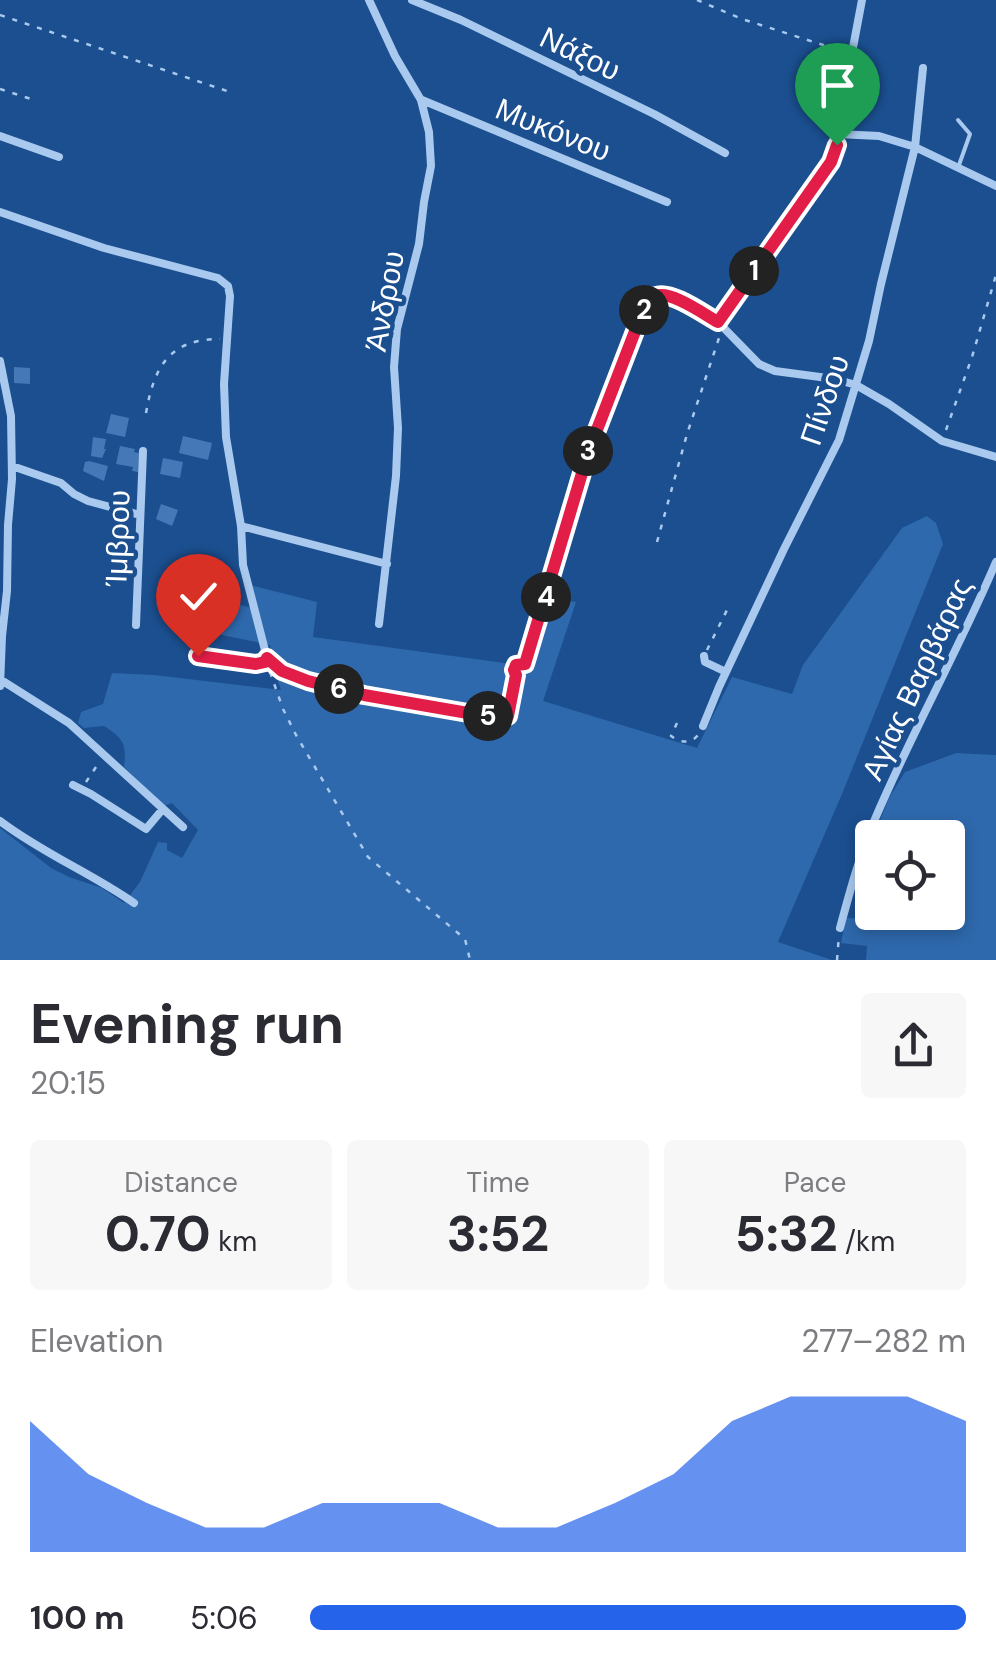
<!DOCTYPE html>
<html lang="en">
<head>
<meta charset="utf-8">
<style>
	body { margin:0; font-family:"DM Sans",sans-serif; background:#f7f7f7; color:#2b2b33; height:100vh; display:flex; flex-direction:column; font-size:38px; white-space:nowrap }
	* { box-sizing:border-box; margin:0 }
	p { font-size:32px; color:#7c7c81 }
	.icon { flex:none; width:55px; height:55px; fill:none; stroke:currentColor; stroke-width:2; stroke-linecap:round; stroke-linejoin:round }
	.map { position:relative; height:960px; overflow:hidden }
	.panel { display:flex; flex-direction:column; background:#fff; flex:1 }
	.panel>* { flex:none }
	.fabs { position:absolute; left:855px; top:820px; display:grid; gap:20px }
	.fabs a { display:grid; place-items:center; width:110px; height:110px; border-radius:10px; background:#fff; box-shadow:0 5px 15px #0003; font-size:50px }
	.pin { position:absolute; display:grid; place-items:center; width:85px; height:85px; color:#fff; margin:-102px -42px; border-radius:50% 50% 50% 0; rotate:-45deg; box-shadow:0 0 10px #0007 }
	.pin .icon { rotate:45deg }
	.km { position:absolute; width:50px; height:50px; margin:-25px; border-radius:50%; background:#222; color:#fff; font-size:28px; line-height:50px; text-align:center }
	.round { display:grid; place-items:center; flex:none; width:105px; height:105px; border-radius:10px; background:#f7f7f7 }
	.headline { display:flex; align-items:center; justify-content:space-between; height:170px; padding:0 30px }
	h1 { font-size:55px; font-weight:700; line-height:75px }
	.stats { display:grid; grid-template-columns:repeat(3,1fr); gap:15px; height:170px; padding:10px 30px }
	.stats div { display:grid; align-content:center; border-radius:10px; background:#f7f7f7; text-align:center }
	.stats b { font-size:50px; font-weight:700 }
	.stats small { font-size:28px; font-weight:400 }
	.stats p { font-size:28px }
	.chart { height:280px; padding:20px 30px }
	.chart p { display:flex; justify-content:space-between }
	.chart svg { width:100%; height:180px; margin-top:10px; fill:#2563eb; opacity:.7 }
	ul { padding:0 30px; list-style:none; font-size:32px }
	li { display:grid; grid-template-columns:160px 120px 1fr; align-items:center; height:75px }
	li i { height:25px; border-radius:12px; background:#2563eb }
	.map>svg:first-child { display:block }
	.green { fill:#2e69ad }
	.building { fill:#4478b7 }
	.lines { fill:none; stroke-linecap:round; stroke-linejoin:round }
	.path { stroke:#a9c9ee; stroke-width:2.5; stroke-dasharray:5 8; stroke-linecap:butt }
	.service { stroke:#a9c9ee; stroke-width:4 }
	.minor { stroke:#a9c9ee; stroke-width:8 }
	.route-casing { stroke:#fff; stroke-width:20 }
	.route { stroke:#e11d48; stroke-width:12 }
	.labels { text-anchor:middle; stroke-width:9; stroke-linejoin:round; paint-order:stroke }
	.street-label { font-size:30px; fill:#fff; stroke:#1b4f8f }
</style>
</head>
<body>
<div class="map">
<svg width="996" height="960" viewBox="0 0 996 960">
	<rect width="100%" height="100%" fill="#1b4f8f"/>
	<path class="green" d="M 927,516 L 936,523 L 943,544 L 842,794 L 778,942 L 832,960 L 0,960 L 0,828 L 51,868 L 69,877 L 102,888 L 124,903 L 140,882 L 158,842 L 167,843 L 167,850 L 182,858 L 198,830 L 172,803 L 164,806 L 124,767 C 127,744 123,738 104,726 L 84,728 L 78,723 L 81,712 L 103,704 L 112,673 L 154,675 L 281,690 L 275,673 L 270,645 L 193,629 L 190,591 L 255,609 L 250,585 L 317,602 L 313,637 L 526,666 L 550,597 L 576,602 L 543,701 L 697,748 L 732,677 L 792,694 L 803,665 L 902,528 Z
		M 956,753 L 996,755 L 996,960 L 866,960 L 867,946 L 841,943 L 846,918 L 895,919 L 898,913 L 948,912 L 948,838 L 873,838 L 889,798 L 905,772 Z"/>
	<path class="building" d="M 14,367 L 30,368 L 30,384 L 14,383 Z
		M 111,414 L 129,418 L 125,437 L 106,433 Z
		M 183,436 L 212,443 L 208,460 L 179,453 Z
		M 93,437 L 106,439 L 104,449 L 106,449 L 102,458 L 91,456 Z
		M 120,446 L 135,449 L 134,452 L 139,453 L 138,472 L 132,471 L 133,467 L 116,464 Z
		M 163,458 L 183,462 L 180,478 L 160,474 Z
		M 89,461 L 108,466 L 104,481 L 83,471 L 85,462 Z
		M 161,504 L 178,510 L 172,526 L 156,519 Z"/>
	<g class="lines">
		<path class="path" d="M 697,0 L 742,19 L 845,52
			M 0,15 L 230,92
			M 0,89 L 31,99
			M 146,413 C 154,367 169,339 220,339
			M 946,430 L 972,357 L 996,275
			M 657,542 L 687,434 L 719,338
			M 707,650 L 730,604
			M 276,665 C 291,679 315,683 334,688 C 386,701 439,708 491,717 L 508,716 L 516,666
			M 270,672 L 283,709 L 296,735 L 368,857 L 465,939 L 470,960
			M 677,723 L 671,736 C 682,744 693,744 700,732
			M 86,782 L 98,764
			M 837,960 L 839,935"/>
		<path class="service" d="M 958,120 L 970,134 L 959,165"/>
		<path class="minor" d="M 369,0 L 395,56 L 421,100 L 429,132 L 431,166 L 424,202 L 419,244 L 397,329 L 394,367 L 398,428 L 396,476 L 379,624
			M 412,0 L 461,20 L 654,114 L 725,153
			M 422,100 L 667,202
			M 838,134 L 879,136 L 915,147 L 996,186
			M 0,136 L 59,157
			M 0,212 L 104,248 L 218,278 L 228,286 L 230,296 L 224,384 L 226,437 L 241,526 L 243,565 L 267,658 L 265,662 L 256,664 L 198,655
			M 718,322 L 831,162 L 837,145 L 841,111 L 862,0
			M 0,361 L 11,416 L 12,479 L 8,525 L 7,591 L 2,636 L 0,686
			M 12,466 L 61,483 L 74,494 L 88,501 L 140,515
			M 241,526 L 387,564
			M 136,625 L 143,451
			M 704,656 L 705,662 L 726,672
			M 525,664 L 588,453 L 645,308 L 657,295 L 674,298 L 718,322 L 759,364 L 775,371 L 835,379 L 856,385 L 889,404 L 942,441 L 996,457
			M 1,680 L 69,723 L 183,827
			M 703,726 L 719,687 L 784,549 L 839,440 L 869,341 L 881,284 L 915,147 L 923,68
			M 73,785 L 91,794 L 146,829 L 162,810
			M 0,821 C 42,853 91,873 134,903
			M 840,928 C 850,891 860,854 875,819 C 912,732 959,649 996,562"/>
	</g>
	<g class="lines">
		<g class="route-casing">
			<path id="route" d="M 198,656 L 256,664 L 265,662 L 267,658 L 282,671 L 308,681 L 364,695 L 491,717 L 508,716 L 516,675 L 514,670 L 516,665 L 525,664 L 588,453 L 644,308 C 648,304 651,298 656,296 C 671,290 705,315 718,322 L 831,162 L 837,145"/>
		</g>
		<use href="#route" class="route"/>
	</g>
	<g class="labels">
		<g class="street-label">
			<text transform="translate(580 54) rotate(26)" y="10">Νάξου</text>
			<text transform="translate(553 130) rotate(22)" y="10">Μυκόνου</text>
			<text transform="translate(385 301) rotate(-79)" y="10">Άνδρου</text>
			<text transform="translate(825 400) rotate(-71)" y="10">Πίνδου</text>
			<text transform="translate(118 538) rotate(-88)" y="10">Ίμβρου</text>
			<text transform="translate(917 679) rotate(-65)" y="10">Αγίας Βαρβάρας</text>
		</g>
	</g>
</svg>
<div class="fabs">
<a><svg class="icon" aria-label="locate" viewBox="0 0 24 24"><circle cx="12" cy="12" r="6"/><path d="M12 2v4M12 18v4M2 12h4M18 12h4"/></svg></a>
</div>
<div class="pin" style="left:837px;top:145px;background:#1e9e55"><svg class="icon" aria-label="arrive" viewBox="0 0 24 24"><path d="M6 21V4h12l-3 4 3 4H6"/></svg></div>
<div class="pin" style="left:198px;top:656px;background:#d93025"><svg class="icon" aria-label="check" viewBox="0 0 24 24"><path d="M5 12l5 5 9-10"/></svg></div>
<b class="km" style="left:754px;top:271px">1</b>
<b class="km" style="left:644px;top:310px">2</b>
<b class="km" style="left:588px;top:451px">3</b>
<b class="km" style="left:546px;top:597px">4</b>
<b class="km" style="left:488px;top:716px">5</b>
<b class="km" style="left:339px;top:689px">6</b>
</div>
<section class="panel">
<div class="headline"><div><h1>Evening run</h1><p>20:15</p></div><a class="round"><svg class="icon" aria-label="share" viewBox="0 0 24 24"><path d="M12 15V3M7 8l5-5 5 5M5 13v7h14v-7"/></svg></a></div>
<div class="stats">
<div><p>Distance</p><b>0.70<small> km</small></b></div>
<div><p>Time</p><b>3:52</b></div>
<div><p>Pace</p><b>5:32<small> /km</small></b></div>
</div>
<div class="chart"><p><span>Elevation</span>277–282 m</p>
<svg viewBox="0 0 160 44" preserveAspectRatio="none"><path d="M0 44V12L10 25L20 32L30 38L40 38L50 32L60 32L70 32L80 38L90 38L100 32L110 25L120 12L130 6L140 6L150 6L160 12V44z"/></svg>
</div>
<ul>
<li><b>100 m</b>5:06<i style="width:100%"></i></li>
</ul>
</section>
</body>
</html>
